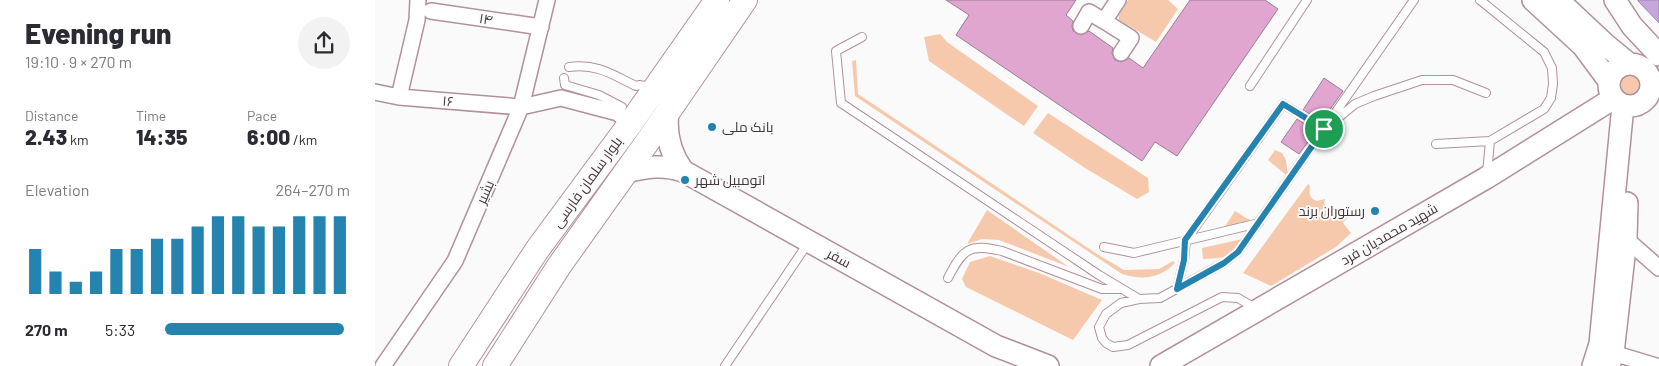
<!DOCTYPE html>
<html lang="en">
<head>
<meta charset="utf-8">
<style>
	body { margin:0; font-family:Barlow,Cairo,sans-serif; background:#f2f2f3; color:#2b2b33; height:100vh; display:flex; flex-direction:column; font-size:19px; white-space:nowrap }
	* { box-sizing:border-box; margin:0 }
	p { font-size:16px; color:#7c7c81 }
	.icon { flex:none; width:28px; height:28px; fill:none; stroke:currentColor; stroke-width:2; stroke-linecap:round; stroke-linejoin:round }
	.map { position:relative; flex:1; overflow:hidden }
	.sheet { display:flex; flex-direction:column; background:#fff; width:375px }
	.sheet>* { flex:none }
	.pin { position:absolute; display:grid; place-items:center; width:42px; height:42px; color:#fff; margin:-21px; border:2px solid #fff; border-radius:50%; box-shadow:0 1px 5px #0007 }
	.round { display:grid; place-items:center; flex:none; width:52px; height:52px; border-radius:26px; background:#f2f2f3 }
	.headline { display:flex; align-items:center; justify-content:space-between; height:85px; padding:0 25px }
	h1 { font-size:28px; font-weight:800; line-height:38px }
	.metrics { display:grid; grid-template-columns:repeat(3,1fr); gap:8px; height:85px; padding:5px 25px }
	.metrics div { display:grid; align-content:center }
	.metrics b { font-size:21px; font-weight:800 }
	.metrics small { font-size:14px; font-weight:400 }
	.metrics p { font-size:14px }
	.chart { height:140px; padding:10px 25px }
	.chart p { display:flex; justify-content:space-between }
	.chart svg { width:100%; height:90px; margin-top:5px; stroke:#2583af; stroke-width:6 }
	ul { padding:0 25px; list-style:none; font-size:16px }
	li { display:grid; grid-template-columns:80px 60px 1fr; align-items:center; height:38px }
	li i { height:12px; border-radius:6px; background:#2583af }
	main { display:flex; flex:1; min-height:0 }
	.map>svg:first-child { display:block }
	.green { fill:#f7c9ac }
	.water { fill:#c7a6de; stroke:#a085ad }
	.building { fill:#e0a6d0; stroke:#997f91 }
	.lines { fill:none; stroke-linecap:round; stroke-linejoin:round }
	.lane-casing { stroke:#b29199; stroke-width:10 }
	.street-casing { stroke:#b29199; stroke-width:18 }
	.secondary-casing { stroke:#b29199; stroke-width:24 }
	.primary-casing { stroke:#b29199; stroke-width:26 }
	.lane { stroke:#fff; stroke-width:8 }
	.street { stroke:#fff; stroke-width:15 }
	.secondary { stroke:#fff; stroke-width:21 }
	.primary { stroke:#fff; stroke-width:24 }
	.route-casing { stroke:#fff; stroke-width:10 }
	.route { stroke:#2583af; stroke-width:6 }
	.poi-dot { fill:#2583af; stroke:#fafafa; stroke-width:2 }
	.labels { text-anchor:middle; stroke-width:4; stroke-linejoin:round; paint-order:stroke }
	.street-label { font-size:14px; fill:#45373a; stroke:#fafafa }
	.poi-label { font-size:14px; fill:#45373a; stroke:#fafafa; text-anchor:start }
</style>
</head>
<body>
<main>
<section class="sheet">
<div class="headline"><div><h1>Evening run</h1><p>19:10 · 9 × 270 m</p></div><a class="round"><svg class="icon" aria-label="share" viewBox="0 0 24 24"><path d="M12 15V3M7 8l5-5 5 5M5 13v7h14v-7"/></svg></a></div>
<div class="metrics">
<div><p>Distance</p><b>2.43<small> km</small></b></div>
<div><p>Time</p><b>14:35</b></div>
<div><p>Pace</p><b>6:00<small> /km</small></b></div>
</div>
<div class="chart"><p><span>Elevation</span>264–270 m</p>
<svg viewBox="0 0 160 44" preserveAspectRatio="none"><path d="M5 44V22M15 44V33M25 44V38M35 44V33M45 44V22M55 44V22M65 44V17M75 44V17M85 44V11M95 44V6M105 44V6M115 44V11M125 44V11M135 44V6M145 44V6M155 44V6"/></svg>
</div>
<ul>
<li><b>270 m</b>5:33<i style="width:97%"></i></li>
</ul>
</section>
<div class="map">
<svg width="1284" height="366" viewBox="0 0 1284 366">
	<rect width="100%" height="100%" fill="#fafafa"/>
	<path class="green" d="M 753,0 L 793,0 L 803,9 L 781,42 L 744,20 L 744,14 Z
		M 565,34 L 572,42 L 663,106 L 649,126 L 554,61 L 549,37 Z
		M 481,60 L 483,94 L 722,254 L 749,270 L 784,269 L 798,261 L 800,263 C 785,279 767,280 747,274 L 480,96 L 477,61 Z
		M1244 84a11 11 0 1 1 22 0a11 11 0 1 1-22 0Z
		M 673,113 L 773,178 L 774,192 L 762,199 L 710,168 L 658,133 Z
		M 900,150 L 907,153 L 911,160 L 913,177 L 889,215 L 885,213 L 911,175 L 893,160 Z
		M 933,184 L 935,186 C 934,194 934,198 942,201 L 950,199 L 949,203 L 952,207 L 960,208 L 972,218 L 968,223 L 976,233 L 961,247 L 896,286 L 868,273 Z
		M 612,210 L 694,267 L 624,240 L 607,239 L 592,244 Z
		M 860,211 L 878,222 L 849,228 Z
		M 872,238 C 856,256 853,258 828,259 L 827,248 Z
		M 615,256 L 664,273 L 727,300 L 698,340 L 591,287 L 587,279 L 595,262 Z"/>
	<path class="water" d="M 1263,0 L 1284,0 L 1284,23 L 1263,1 Z"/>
	<path class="building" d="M 571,0 L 701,0 L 691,15 L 698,21 L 697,26 L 698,31 L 706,35 L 714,31 L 738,48 L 737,53 L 740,60 L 746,62 L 754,58 L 768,68 L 815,0 L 890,0 L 903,9 L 802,156 L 780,142 L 767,161 L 581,35 L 594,15 Z
		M 949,78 L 968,91 L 947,121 L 928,110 Z
		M 922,119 L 941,131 L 924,154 L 906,142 Z"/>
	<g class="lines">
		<g class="lane-casing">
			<path id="lane" d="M 1105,0 L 1169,52 L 1177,68 L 1178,84 L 1176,98 L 1169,109 L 1115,141 L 1112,173
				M 487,37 L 461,51 L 466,103 L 724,275 L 764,299
				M 194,67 C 222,63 238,75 261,86 L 264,85 L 276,87
				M 189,78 L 190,85 L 224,95 L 247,107
				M 875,86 L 932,0
				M 957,123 L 980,104 L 999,96 L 1047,80 L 1078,80 L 1111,93
				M 1061,144 L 1115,141
				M 729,247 L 759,253 L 884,223
				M 573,278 C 588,249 594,243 627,251 L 727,289 L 746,289
				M 802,289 L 809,260 L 811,240 L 908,104 L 949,129
				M 880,308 L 863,298 L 847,297 L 753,345 L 738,347 L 731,343 L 727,338 L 724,327 L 731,314 L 746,303 L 764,299 L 785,298 L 849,263 L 863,252 L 1039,0
				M 350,366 L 433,243"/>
		</g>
		<g class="street-casing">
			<path id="street" d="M 56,11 L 166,27
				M 729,21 L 756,38 L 746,53
				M 706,26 L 714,12 L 729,21 L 743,0
				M 0,92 L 24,97 L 146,107 L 186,98 L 243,113 L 255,124
				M 24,97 L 42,20 L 43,0
				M 1251,239 L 1284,268
				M 1238,353 L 1281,366
				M 8,366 L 80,261 L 146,107 L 172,0"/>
		</g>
		<g class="secondary-casing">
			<path id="secondary" d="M 1158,0 L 1208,46 L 1234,81
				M 1183,0 L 1231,45 L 1253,63
				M 1240,0 L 1257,26 L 1284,55
				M1234 85a21 21 0 1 1 42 0a21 21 0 1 1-42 0Z
				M 293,112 C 290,134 295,153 308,171
				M 251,172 C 271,167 288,164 308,171 L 621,346 L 673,366
				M 786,366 L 1111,178 L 1239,98
				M 1218,366 L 1225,344 L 1248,105
				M 1234,366 L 1238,353 L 1251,239 L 1252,203"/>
		</g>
		<g class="primary-casing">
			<path id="primary" d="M 86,366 L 162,250 L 255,124 L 342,0
				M 120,366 L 184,266 L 273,141 L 370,0"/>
		</g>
		<use href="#lane" class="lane"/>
		<use href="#street" class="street"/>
		<use href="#secondary" class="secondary"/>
		<use href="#primary" class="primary"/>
	</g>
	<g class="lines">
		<g class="route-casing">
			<path id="route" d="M 908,104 L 949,129 L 863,252 L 849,263 L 802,289 L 809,260 L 810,240 Z"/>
		</g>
		<use href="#route" class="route"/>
	</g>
	<g class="poi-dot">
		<circle cx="337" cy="127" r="5"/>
		<circle cx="310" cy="180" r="5"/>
		<circle cx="1000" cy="211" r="5"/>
	</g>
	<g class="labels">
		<g class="street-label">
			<text transform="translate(111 19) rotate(9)" y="5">۱۴</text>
			<text transform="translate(73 101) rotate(5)" y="5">۱۶</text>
			<text transform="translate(212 182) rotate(-54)" y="5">بلوار سلمان فارسی</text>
			<text transform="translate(110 192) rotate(-66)" y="5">بشیر</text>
			<text transform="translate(1014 234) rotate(-30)" y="5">شهید محمدیان فرد</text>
			<text transform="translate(464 258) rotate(29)" y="5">سفر</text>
		</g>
		<g class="poi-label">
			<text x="347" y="132">بانک ملی</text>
			<text x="320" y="185">اتومبیل شهر</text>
			<text x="990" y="216" text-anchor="end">رستوران برند</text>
		</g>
	</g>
</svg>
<div class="pin" style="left:949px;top:129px;background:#1e9e55"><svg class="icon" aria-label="arrive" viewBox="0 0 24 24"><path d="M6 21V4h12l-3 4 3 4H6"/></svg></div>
</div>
</main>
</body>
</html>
